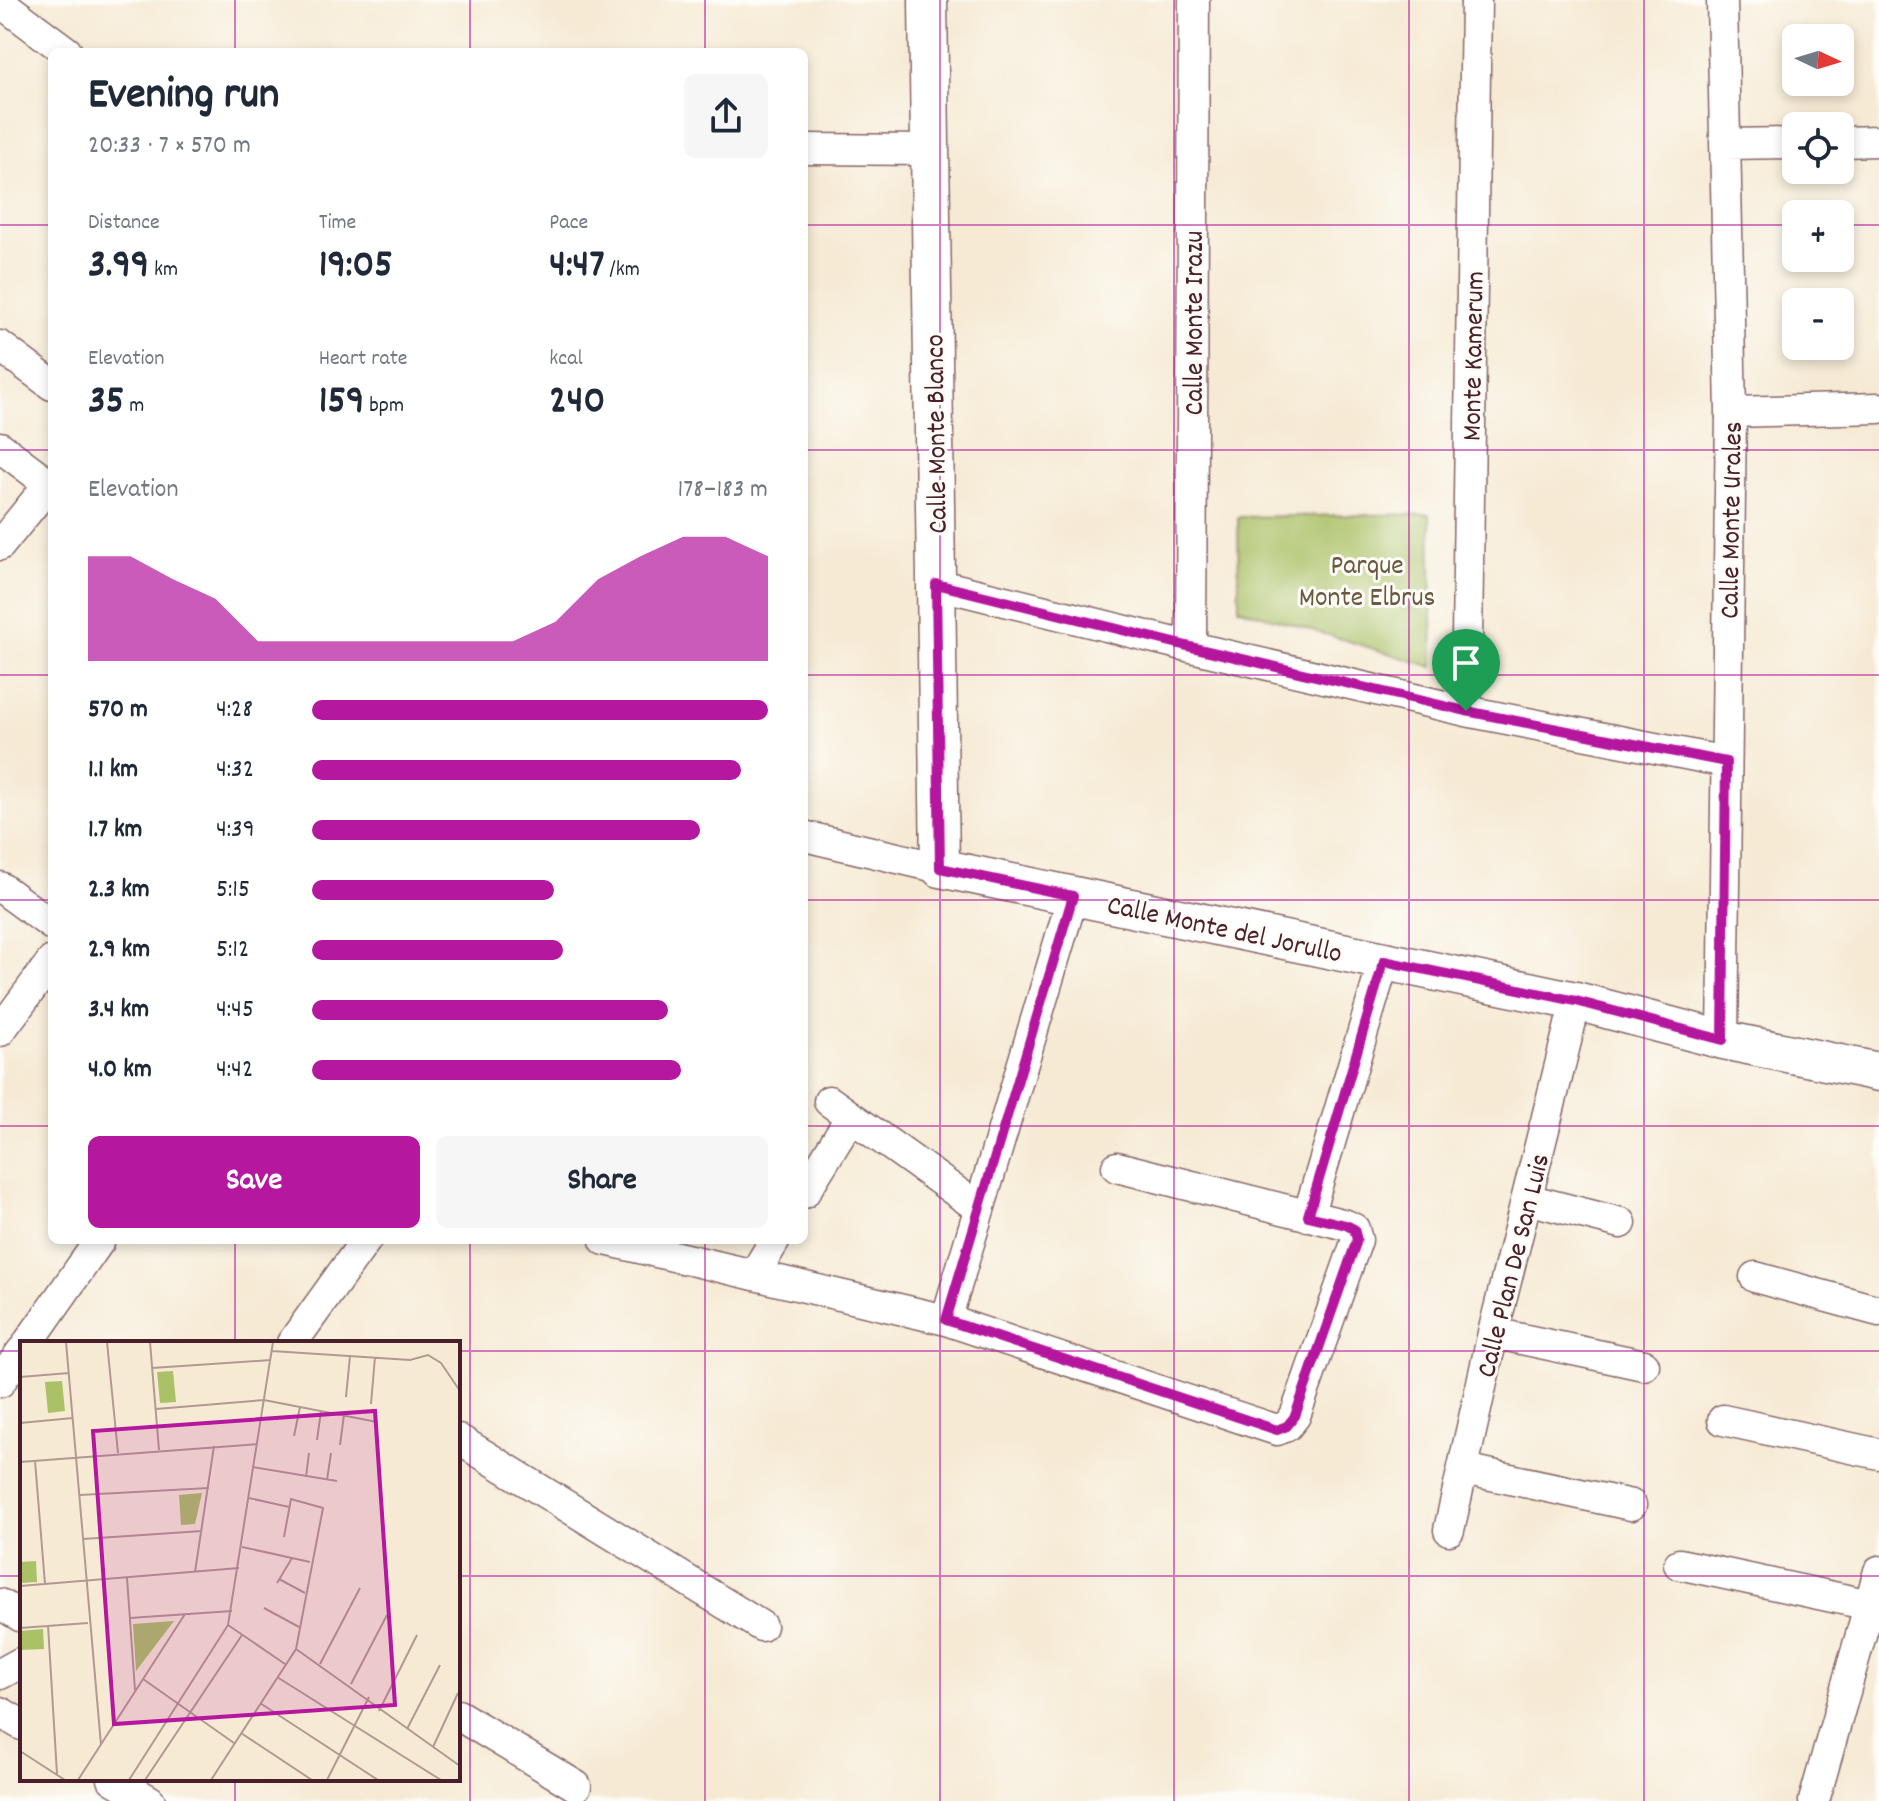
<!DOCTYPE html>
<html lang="en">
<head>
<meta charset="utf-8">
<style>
	body { margin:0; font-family:Dekko,sans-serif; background:#f6f6f7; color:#1f2937; height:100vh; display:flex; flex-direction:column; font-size:30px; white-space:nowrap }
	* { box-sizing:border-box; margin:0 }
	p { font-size:26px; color:#747a83 }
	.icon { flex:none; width:44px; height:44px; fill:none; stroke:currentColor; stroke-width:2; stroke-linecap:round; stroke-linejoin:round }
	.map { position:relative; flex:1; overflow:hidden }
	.details { position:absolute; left:48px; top:48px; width:760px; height:1196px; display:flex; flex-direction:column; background:#fff; border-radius:12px; box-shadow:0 4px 12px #0003 }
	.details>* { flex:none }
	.needle { width:52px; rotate:94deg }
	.fabs { position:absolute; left:1782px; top:24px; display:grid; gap:16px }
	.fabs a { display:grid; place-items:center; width:72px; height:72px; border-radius:12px; background:#fff; box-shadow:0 4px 12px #0003; font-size:40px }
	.pin { position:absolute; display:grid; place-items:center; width:68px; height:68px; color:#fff; margin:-82px -34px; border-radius:50% 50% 50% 0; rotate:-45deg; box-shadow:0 0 8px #0007 }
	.pin .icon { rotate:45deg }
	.round { display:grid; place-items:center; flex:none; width:84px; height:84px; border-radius:12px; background:#f6f6f7 }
	.summary { display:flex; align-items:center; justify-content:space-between; height:136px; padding:0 40px }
	h1 { font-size:44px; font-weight:800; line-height:60px }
	.figures { display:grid; grid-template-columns:repeat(3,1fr); gap:12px; height:136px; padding:8px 40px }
	.figures div { display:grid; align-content:center }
	.figures b { font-size:40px; font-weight:800 }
	.figures small { font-size:22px; font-weight:400 }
	.figures p { font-size:22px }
	.chart { height:224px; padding:16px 40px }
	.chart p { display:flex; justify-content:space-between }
	.chart svg { width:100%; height:144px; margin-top:8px; fill:#b5179e; opacity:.7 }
	.action { display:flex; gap:16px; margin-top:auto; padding:16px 40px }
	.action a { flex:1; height:92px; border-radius:12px; background:#b5179e; color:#fff; font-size:32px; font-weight:800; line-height:92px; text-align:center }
	.action a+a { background:#f6f6f7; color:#1f2937 }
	ul { padding:0 40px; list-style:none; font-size:26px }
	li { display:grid; grid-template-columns:128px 96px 1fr; align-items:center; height:60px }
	li i { height:20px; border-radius:10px; background:#b5179e }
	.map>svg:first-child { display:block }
	.green { fill:#aac166; stroke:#7a7048; stroke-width:2 }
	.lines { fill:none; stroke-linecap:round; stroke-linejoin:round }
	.minor-casing { stroke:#866666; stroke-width:33 }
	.tertiary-casing { stroke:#866666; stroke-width:41 }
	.minor { stroke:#fff; stroke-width:30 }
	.tertiary { stroke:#fff; stroke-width:38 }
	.route-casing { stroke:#fff; stroke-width:16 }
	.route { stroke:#b5179e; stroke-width:10 }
	.grid { fill:none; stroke:#b5179e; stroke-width:2; stroke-opacity:0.55 }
	.labels { text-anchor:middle; stroke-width:6; stroke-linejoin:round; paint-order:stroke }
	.street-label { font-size:28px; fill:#4a1f2b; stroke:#fdfcf7 }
	.park-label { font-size:28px; fill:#6c5840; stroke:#fdfcf7 }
	.inset-road { fill:none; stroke:#b19990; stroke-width:2 }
	.view { fill:#b5179e; fill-opacity:0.15; stroke:#b5179e; stroke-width:4 }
	.inset-edge { fill:none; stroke:#4a1f2b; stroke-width:4 }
</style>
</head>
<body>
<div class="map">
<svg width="1879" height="1801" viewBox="0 0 1879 1801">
	<rect width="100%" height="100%" fill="#fdfcf7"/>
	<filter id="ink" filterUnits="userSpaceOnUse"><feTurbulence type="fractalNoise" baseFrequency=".0125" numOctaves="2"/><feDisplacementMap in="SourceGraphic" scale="16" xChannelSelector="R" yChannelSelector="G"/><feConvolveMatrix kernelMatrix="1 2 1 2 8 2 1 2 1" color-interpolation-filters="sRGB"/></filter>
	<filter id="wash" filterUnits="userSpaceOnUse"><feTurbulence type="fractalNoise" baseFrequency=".006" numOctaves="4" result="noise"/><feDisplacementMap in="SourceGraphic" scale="32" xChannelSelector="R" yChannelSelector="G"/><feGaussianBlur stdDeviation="1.8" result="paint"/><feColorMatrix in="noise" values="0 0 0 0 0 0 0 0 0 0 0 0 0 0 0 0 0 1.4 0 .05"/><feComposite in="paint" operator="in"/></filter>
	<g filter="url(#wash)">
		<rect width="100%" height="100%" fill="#f6ead4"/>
		<path class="green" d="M 1430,514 L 1433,667 L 1239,608 L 1238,517 Z"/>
	</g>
	<g filter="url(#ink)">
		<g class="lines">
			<g class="minor-casing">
				<path id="minor" d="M 1722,0 L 1731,412 L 1723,1040
					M 0,2 L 67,52
					M 1840,142 L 1879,141
					M 1725,144 L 1796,143
					M 804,149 L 930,150
					M 0,346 L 52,385
					M 1731,412 L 1879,408
					M 0,447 L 52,486
					M 0,545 L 52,481
					M 936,584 L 1191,647 L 1466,711 L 1726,762
					M 1191,647 L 1194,0
					M 1466,711 L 1476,0
					M 804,836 L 940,868
					M 0,887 L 52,925
					M 0,1031 L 52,961
					M 829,1101 L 979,1208
					M 804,1193 L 851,1117
					M 1527,1199 L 1621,1223
					M 1308,1216 L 1384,961
					M 605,1240 L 946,1320 L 1277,1430 L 1287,1426 L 1295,1416 L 1357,1240 L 1354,1229 L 1346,1225 L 1117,1167
					M 754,1275 L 775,1240
					M 1755,1277 L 1879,1311
					M 946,1320 L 1073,896
					M 1493,1333 L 1644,1365
					M 28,1343 L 100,1240
					M 292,1343 L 366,1240
					M 0,1382 L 22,1351
					M 1723,1420 L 1879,1454
					M 458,1439 L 761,1626
					M 1464,1469 L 1631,1505
					M 1449,1530 L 1493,1333 L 1576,1001
					M 1679,1564 L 1870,1605
					M 0,1604 L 22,1617
					M 0,1674 L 22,1662
					M 0,1712 L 22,1725
					M 458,1715 L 576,1786
					M 113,1779 L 150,1801
					M 1814,1801 L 1879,1571"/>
			</g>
			<g class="tertiary-casing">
				<path id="tertiary" d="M 928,0 L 940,868 L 1576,1001 L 1723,1040 L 1879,1072"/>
			</g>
			<use href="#minor" class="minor"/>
			<use href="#tertiary" class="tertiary"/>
		</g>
	</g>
	<g class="lines" filter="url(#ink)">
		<g class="route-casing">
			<path id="route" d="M 936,584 L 1191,647 L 1466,711 L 1726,762 L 1723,1040 L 1576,1001 L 1384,961 L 1308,1216 L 1346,1225 L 1354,1229 L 1357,1240 L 1295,1416 L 1287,1426 L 1277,1430 L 946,1320 L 1073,896 L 940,868 Z"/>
		</g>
		<use href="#route" class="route"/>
	</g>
	<path class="grid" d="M 235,0 L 235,52M 470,0 L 470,52M 705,0 L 705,52M 940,0 L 940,1801M 1174,0 L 1174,1801M 1409,0 L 1409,1801M 1644,0 L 1644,1801M 0,225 L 52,225M 804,225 L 1796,225M 1840,225 L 1879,225M 0,450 L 52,450M 804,450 L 1879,450M 0,675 L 52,675M 804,675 L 1879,675M 0,900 L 52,900M 804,900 L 1879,900M 0,1126 L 52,1126M 804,1126 L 1879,1126M 235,1240 L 235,1343M 470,1240 L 470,1801M 705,1240 L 705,1801M 0,1351 L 22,1351M 458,1351 L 1879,1351M 0,1576 L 22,1576M 458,1576 L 1879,1576M 235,1779 L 235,1801"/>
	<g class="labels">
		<g class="street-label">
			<text transform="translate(1192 323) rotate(-90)" y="10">Calle Monte Irazu</text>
			<text transform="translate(1471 356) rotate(-89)" y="10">Monte Kamerum</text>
			<text transform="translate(934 434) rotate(-91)" y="10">Calle Monte Blanco</text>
			<text transform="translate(1729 520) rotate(-89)" y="10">Calle Monte Urales</text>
			<text transform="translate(1225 927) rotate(12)" y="10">Calle Monte del Jorullo</text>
			<text transform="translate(1511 1265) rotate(-76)" y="10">Calle Plan De San Luis</text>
		</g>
		<g class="park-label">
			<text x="1367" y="573">Parque<tspan x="1367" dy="32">Monte Elbrus</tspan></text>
		</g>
	</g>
	<g transform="translate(20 1341)">
		<rect width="440" height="440" fill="#f6ead4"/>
		<path d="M 153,30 L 156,61 L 140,62 L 137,31 ZM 42,40 L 45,70 L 28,72 L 25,41 ZM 182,152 L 175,183 L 161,184 L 159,154 ZM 16,220 L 17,241 L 0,242 L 0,221 ZM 154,280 L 116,330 L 113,283 ZM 23,288 L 24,308 L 0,309 L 0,290 Z" fill="#aac166"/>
		<path class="inset-road" d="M 46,1 L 81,404M 87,1 L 98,112M 130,1 L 139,109M 252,10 L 390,19 L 408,14 L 421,22 L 440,50M 132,27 L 251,19M 0,36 L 49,32M 326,56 L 330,15M 351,63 L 355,16M 136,68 L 244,59 L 357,81M 0,82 L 53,77M 274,95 L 280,66M 297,99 L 301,70M 320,104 L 324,74M 15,120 L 25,243M 0,121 L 238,103M 233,126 L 317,140M 286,136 L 289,112M 307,139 L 311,112M 60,154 L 189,147M 229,157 L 269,166M 63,198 L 182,190M 222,206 L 290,221M 175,231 L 194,105M 107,237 L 115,349M 259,238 L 285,252M 257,242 L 272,217M 0,245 L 219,227M 244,267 L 279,286M 110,277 L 212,270M 28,284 L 37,433M 208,284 L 265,323M 0,287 L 68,282M 276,308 L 440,425M 300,323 L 340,247M 257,336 L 421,439M 123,338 L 214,402M 331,343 L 367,274M 240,362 L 358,439M 359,370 L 397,294M 387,388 L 420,324M 221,392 L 292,439M 413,406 L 438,352M 0,410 L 45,439M 58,439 L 165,273M 109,439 L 208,284 L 253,1M 125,439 L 222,294M 191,439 L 276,308 L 303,167 L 271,158 L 264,196M 307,439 L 349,356"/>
		<path class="view" d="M 355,70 L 375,364 L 94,383 L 73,90 Z"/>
		<rect width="440" height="440" class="inset-edge"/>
	</g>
</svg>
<div class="fabs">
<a><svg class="needle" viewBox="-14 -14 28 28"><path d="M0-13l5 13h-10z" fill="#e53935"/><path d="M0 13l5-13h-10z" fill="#747a83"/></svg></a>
<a><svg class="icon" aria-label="locate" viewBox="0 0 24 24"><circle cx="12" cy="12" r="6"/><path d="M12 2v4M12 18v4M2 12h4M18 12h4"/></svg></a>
<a>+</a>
<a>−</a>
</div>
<div class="pin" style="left:1466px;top:711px;background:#1e9e55"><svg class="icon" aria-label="arrive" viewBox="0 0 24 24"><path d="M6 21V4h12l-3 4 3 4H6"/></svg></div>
<section class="details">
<div class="summary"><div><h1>Evening run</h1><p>20:33 · 7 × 570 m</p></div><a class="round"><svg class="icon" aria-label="share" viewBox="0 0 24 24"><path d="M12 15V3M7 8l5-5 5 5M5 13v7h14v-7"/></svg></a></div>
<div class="figures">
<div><p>Distance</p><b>3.99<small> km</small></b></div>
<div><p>Time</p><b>19:05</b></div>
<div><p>Pace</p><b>4:47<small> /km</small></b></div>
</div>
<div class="figures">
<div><p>Elevation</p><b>35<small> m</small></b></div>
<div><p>Heart rate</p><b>159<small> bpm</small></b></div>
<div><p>kcal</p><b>240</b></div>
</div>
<div class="chart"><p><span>Elevation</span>178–183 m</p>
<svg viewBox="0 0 160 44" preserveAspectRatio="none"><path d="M0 44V12L10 12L20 19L30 25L40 38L50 38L60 38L70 38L80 38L90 38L100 38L110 32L120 19L130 12L140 6L150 6L160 12V44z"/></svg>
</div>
<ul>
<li><b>570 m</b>4:28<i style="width:100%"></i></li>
<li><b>1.1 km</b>4:32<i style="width:94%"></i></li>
<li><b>1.7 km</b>4:39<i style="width:85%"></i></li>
<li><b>2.3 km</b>5:15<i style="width:53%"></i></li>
<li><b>2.9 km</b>5:12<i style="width:55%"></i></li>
<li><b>3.4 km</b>4:45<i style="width:78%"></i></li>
<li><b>4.0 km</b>4:42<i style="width:81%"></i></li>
</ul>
<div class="action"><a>Save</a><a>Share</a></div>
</section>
</div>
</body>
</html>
